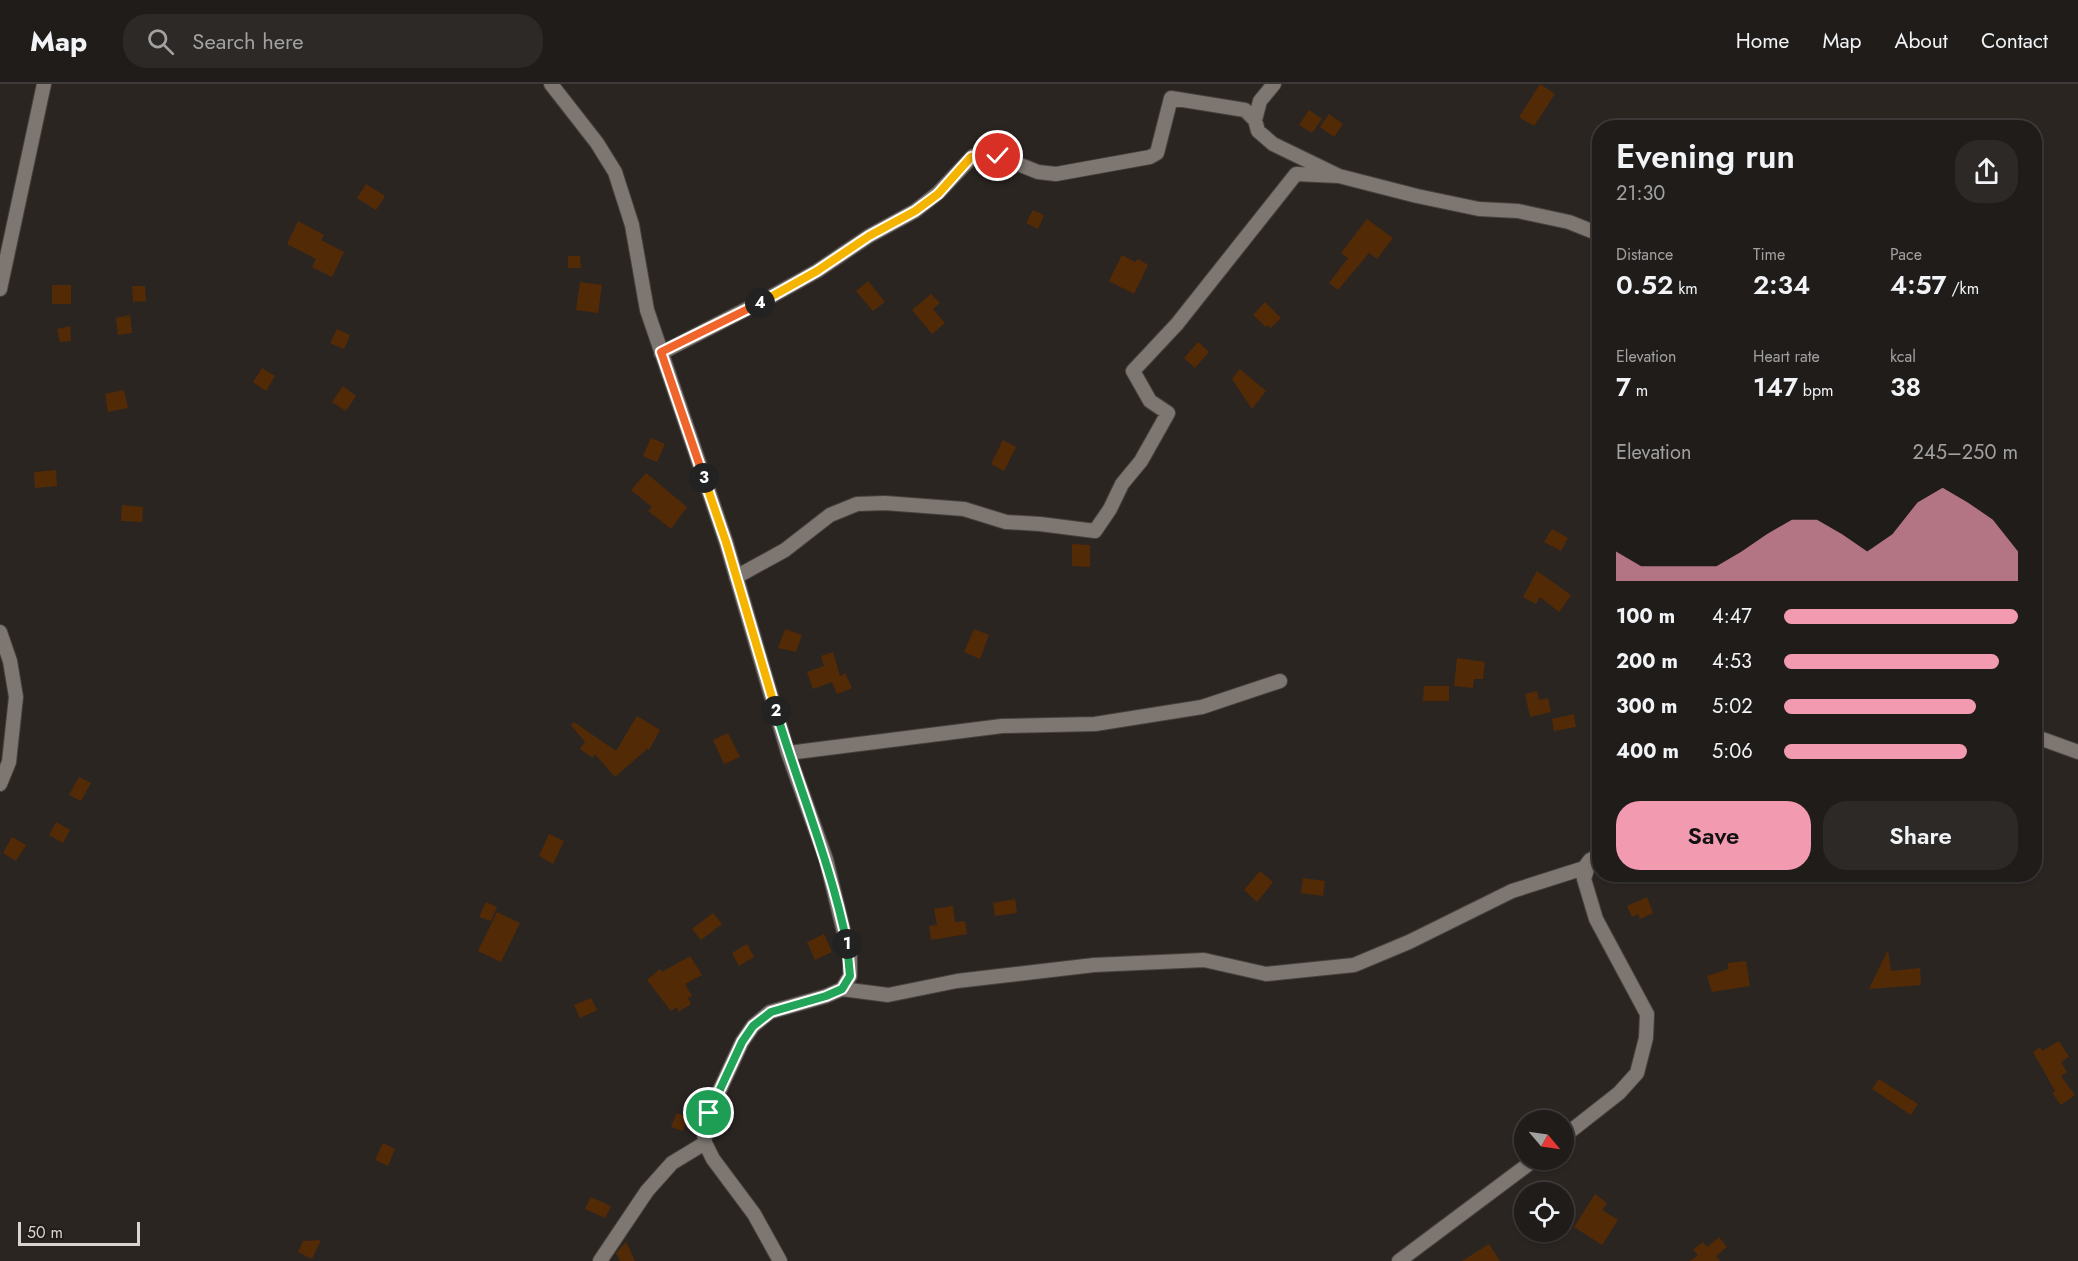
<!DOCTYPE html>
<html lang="en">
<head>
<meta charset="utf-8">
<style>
	body { margin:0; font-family:Jost,sans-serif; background:#2d2927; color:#f1f3f6; height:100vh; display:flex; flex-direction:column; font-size:22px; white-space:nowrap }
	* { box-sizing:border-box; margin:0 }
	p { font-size:20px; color:#a2a1a2 }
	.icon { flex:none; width:33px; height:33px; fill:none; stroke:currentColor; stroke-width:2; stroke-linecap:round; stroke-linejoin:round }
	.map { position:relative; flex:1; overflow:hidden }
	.side { position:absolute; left:1592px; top:36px; width:450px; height:762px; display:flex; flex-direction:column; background:#201c1a; border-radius:24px; box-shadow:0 2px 4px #0004,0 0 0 2px #3d3a39 }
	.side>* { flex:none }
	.needle { width:39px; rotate:119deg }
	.buttons { position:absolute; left:1514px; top:1026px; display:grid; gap:12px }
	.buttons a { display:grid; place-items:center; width:60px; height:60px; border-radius:50%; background:#201c1a; box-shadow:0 2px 4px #0004,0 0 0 2px #3d3a39; font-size:30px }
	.scale { position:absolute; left:18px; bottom:15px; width:122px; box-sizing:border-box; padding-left:6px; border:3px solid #d8d4d2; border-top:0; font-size:16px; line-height:21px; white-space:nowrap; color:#d8d4d2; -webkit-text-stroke:4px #221c18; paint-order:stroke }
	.pin { position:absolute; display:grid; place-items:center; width:51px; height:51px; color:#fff; margin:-26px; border:3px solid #fff; border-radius:50%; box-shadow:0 2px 6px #0007 }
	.km { position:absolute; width:30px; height:30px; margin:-15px; border-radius:50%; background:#222; color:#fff; font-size:16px; line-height:30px; text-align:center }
	.round { display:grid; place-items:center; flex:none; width:63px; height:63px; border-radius:24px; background:#2d2927 }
	.overview { display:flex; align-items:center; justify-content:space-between; height:102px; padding:0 24px }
	h1 { font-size:33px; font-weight:600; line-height:45px }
	.metrics { display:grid; grid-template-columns:repeat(3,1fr); gap:9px; height:102px; padding:6px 24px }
	.metrics div { display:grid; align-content:center }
	.metrics b { font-size:26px; font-weight:600 }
	.metrics small { font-size:16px; font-weight:400 }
	.metrics p { font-size:16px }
	.chart { height:168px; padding:12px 24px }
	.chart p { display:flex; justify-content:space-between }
	.chart svg { width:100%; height:108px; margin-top:6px; fill:#f29ab0; opacity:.7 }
	.cta { display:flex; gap:12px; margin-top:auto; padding:12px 24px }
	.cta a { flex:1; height:69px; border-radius:24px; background:#f29ab0; color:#111; font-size:24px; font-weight:600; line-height:69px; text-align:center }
	.cta a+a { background:#2d2927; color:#f1f3f6 }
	ul { padding:0 24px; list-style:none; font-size:20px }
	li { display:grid; grid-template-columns:96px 72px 1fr; align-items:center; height:45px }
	li i { height:15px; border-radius:8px; background:#f29ab0 }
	header { display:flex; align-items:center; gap:36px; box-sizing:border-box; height:84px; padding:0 30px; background:#201c1a; border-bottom:2px solid #3d3a39 }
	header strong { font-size:28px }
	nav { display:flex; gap:33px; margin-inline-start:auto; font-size:21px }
	.search { width:420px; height:54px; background:#2d2927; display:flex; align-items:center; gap:15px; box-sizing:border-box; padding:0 21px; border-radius:24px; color:#a2a1a2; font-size:22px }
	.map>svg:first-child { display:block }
	.building { fill:#532a06 }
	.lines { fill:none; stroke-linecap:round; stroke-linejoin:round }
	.street-casing { stroke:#47413f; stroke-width:16 }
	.street { stroke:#7d7671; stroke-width:14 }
	.split-1-casing { stroke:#fff; stroke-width:12 }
	.split-2-casing { stroke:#fff; stroke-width:12 }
	.split-3-casing { stroke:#fff; stroke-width:12 }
	.split-4-casing { stroke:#fff; stroke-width:12 }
	.split-5-casing { stroke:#fff; stroke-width:12 }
	.split-1 { stroke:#22a559; stroke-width:8 }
	.split-2 { stroke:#22a559; stroke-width:8 }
	.split-3 { stroke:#f5b400; stroke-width:8 }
	.split-4 { stroke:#f0652b; stroke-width:8 }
	.split-5 { stroke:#f5b400; stroke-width:8 }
</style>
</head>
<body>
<header>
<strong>Map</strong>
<div class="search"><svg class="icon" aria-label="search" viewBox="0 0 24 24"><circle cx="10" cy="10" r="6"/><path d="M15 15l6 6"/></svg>Search here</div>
<nav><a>Home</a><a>Map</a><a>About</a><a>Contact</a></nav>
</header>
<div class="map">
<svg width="2078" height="1177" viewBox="0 0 2078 1177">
	<rect width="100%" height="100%" fill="#2b2522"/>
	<path class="building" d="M 1540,0 L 1555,10 L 1534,42 L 1519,33 Z
		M 1309,26 L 1322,35 L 1312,49 L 1299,41 Z
		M 1329,30 L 1343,40 L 1334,53 L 1320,43 Z
		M 366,100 L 385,112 L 376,126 L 357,114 Z
		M 1033,126 L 1044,131 L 1038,145 L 1026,139 Z
		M 1367,135 L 1393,154 L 1377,175 L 1369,169 L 1338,206 L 1329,199 L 1348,174 L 1341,169 Z
		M 298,137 L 324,151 L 321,156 L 344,168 L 332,193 L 312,183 L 316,175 L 287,160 Z
		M 1122,171 L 1135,178 L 1138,175 L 1148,181 L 1134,210 L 1109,197 Z
		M 568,172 L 580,172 L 581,184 L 568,184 Z
		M 868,197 L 885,218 L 873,227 L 856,207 Z
		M 580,198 L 602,201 L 598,229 L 576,226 Z
		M 52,201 L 71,201 L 71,220 L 52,220 Z
		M 132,202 L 145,202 L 146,217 L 133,218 Z
		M 931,210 L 940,219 L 933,225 L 945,239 L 932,250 L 912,226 Z
		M 1265,218 L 1281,234 L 1271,244 L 1268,241 L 1266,243 L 1253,231 Z
		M 130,231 L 132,249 L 118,251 L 116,234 Z
		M 70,242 L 71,257 L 60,258 L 57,245 Z
		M 337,245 L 350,251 L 344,265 L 330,259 Z
		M 1198,258 L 1209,268 L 1195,284 L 1184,274 Z
		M 262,284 L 275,292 L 266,307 L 253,298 Z
		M 1240,285 L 1266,307 L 1252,325 L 1232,295 Z
		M 343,302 L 356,312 L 346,327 L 332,318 Z
		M 124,306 L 128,324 L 108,328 L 105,310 Z
		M 651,354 L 665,360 L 657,378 L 643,372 Z
		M 1003,356 L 1016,363 L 1004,387 L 991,380 Z
		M 56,386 L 57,402 L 35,404 L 34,388 Z
		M 646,389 L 687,423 L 671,445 L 648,427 L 652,423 L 631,406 Z
		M 122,421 L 143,423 L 142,438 L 121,437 Z
		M 1552,445 L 1568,454 L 1561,467 L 1544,458 Z
		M 1072,460 L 1090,461 L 1090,483 L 1072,482 Z
		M 1537,487 L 1571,511 L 1559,528 L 1540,513 L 1536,520 L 1523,513 Z
		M 785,545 L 802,551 L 796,568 L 778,564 Z
		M 974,545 L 989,551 L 980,575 L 964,568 Z
		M 833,568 L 840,592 L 845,589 L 852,604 L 837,610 L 832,598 L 813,605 L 807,588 L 824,582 L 821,572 Z
		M 1457,574 L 1485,578 L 1483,595 L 1474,595 L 1473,604 L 1454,602 Z
		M 1424,602 L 1449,602 L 1449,617 L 1423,617 Z
		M 1537,607 L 1539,616 L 1548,614 L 1551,628 L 1530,633 L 1525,610 Z
		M 1574,630 L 1576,643 L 1554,647 L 1552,635 Z
		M 637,632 L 660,646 L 649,666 L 647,665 L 615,693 L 595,670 L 593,674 L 580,665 L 585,658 L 571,641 L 574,638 L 616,667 Z
		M 728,649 L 740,673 L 724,680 L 713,656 Z
		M 79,693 L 91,699 L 81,717 L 69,711 Z
		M 56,738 L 70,746 L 63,759 L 49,751 Z
		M 549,750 L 564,757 L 553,780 L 539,772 Z
		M 12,753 L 26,761 L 16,777 L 3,769 Z
		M 1260,787 L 1273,798 L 1257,818 L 1244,806 Z
		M 1303,794 L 1325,797 L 1323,812 L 1301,809 Z
		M 1647,813 L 1653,829 L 1640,835 L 1638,830 L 1632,833 L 1627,822 Z
		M 1015,815 L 1017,829 L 995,832 L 993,819 Z
		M 486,818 L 497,823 L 491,837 L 479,833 Z
		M 953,822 L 955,838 L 965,837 L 967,850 L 931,856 L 929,842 L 937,841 L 934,825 Z
		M 497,828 L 520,839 L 501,878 L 478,867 Z
		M 713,829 L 722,840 L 701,856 L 692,845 Z
		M 824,850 L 832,868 L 815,876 L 807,858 Z
		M 747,860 L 754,873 L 739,882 L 732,869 Z
		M 1888,866 L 1891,887 L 1920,884 L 1921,901 L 1869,905 Z
		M 690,872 L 702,891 L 685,900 L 692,912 L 688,914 L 691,920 L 679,928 L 677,923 L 671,927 L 647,896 L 660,885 L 662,888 Z
		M 1746,877 L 1750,902 L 1712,908 L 1707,892 L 1728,885 L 1728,879 Z
		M 591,914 L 597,926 L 580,934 L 574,921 Z
		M 2059,957 L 2069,973 L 2061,978 L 2067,988 L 2061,992 L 2075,1011 L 2061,1021 L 2052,1009 L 2055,1007 L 2033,968 L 2040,963 L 2042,967 Z
		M 1879,995 L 1918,1020 L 1911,1031 L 1872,1005 Z
		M 677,1029 L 688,1033 L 683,1047 L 671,1043 Z
		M 383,1059 L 395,1065 L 388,1082 L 375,1076 Z
		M 1595,1110 L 1607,1119 L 1602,1126 L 1618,1136 L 1602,1161 L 1574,1143 Z
		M 591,1113 L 611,1122 L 605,1134 L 585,1125 Z
		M 1719,1153 L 1727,1163 L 1716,1172 L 1720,1177 L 1690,1177 L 1698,1171 L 1693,1166 L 1703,1158 L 1707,1163 Z
		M 321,1156 L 312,1175 L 298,1168 L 303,1157 Z
		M 626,1158 L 635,1177 L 620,1177 L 616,1169 Z
		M 1489,1160 L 1500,1177 L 1462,1177 Z"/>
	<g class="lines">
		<g class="street-casing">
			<path id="street" d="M 551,0 L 597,59 L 615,88 L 632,141 L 647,226 L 726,458 L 788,669 L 826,775 L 850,873 L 850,892 L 842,905 L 826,912 L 770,928 L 753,942 L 742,958 L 709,1029 L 704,1046 L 705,1059 L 713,1075 L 754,1130 L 780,1177
				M 1274,0 L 1260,17 L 1255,36 L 1258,47 L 1273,60 L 1339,92 L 1417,112 L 1479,125 L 1518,127 L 1569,138 L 1599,150
				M 0,205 L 44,0
				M 661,269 L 772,212 L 817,187 L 869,152 L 915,127 L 938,109 L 973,72 L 998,72 L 1038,88 L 1056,90 L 1150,73 L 1157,69 L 1171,14 L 1245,26 L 1255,36
				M 736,493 L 785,466 L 830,431 L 857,420 L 885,419 L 964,425 L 1006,438 L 1040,440 L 1095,447 L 1110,425 L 1122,400 L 1141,377 L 1168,329 L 1150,317 L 1133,287 L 1177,240 L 1296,90 L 1339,92
				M 0,548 L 10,577 L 16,613 L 9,678 L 0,700
				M 2034,652 L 2078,668
				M 788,669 L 1002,642 L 1095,640 L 1202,623 L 1280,597
				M 842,905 L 888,911 L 957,897 L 1094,881 L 1204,876 L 1266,890 L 1354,881 L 1409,858 L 1512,807 L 1584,784 L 1590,776
				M 1563,1053 L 1619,1009 L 1637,989 L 1646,954 L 1647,930 L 1596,835 L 1584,795 L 1590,776 L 1599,771
				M 600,1177 L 647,1107 L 672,1079 L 705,1059
				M 1399,1177 L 1534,1076"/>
		</g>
		<use href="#street" class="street"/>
	</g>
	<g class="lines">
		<g class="split-1-casing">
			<path id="split-1" d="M 709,1029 L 742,958 L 753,942 L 771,928 L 826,912 L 842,905 L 850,892 L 847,860"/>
		</g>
		<g class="split-2-casing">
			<path id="split-2" d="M 776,627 C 799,705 831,780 847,860"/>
		</g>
		<g class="split-3-casing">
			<path id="split-3" d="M 704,394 L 726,458 L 776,627"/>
		</g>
		<g class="split-4-casing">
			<path id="split-4" d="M 704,394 L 661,268 L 760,219"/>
		</g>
		<g class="split-5-casing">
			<path id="split-5" d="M 760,219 L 817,187 L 869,152 L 915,127 L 938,110 L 971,73 L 987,71 L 998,72"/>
		</g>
		<use href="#split-1" class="split-1"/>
		<use href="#split-2" class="split-2"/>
		<use href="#split-3" class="split-3"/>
		<use href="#split-4" class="split-4"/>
		<use href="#split-5" class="split-5"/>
	</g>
</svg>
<div class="buttons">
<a><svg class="needle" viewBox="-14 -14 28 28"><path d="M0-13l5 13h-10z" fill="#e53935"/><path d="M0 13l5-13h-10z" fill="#a2a1a2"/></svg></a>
<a><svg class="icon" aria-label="locate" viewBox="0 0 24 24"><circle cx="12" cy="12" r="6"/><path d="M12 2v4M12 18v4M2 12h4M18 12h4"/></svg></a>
</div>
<div class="scale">50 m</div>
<div class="pin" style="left:709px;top:1029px;background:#1e9e55"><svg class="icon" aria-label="arrive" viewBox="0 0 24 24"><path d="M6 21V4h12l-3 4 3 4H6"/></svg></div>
<div class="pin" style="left:998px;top:72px;background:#d93025"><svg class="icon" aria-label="check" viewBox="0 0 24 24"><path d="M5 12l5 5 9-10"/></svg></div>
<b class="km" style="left:847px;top:860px">1</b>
<b class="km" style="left:776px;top:627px">2</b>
<b class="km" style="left:704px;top:394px">3</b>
<b class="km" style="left:760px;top:219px">4</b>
<section class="side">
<div class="overview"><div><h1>Evening run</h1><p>21:30</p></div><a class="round"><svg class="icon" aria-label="share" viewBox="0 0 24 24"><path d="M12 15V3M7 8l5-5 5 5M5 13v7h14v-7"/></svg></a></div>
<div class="metrics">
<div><p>Distance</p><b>0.52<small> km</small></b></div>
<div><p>Time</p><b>2:34</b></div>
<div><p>Pace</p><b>4:57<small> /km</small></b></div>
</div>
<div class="metrics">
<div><p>Elevation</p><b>7<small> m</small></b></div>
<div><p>Heart rate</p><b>147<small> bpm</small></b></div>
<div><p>kcal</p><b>38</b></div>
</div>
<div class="chart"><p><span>Elevation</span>245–250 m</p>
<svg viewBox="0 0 160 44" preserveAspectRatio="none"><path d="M0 44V32L10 38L20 38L30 38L40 38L50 32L60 25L70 19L80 19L90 25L100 32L110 25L120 12L130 6L140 12L150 19L160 32V44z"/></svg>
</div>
<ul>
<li><b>100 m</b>4:47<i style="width:100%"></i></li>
<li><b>200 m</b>4:53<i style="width:92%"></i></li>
<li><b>300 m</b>5:02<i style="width:82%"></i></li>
<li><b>400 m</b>5:06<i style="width:78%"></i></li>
</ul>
<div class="cta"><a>Save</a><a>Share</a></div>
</section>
</div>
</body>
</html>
